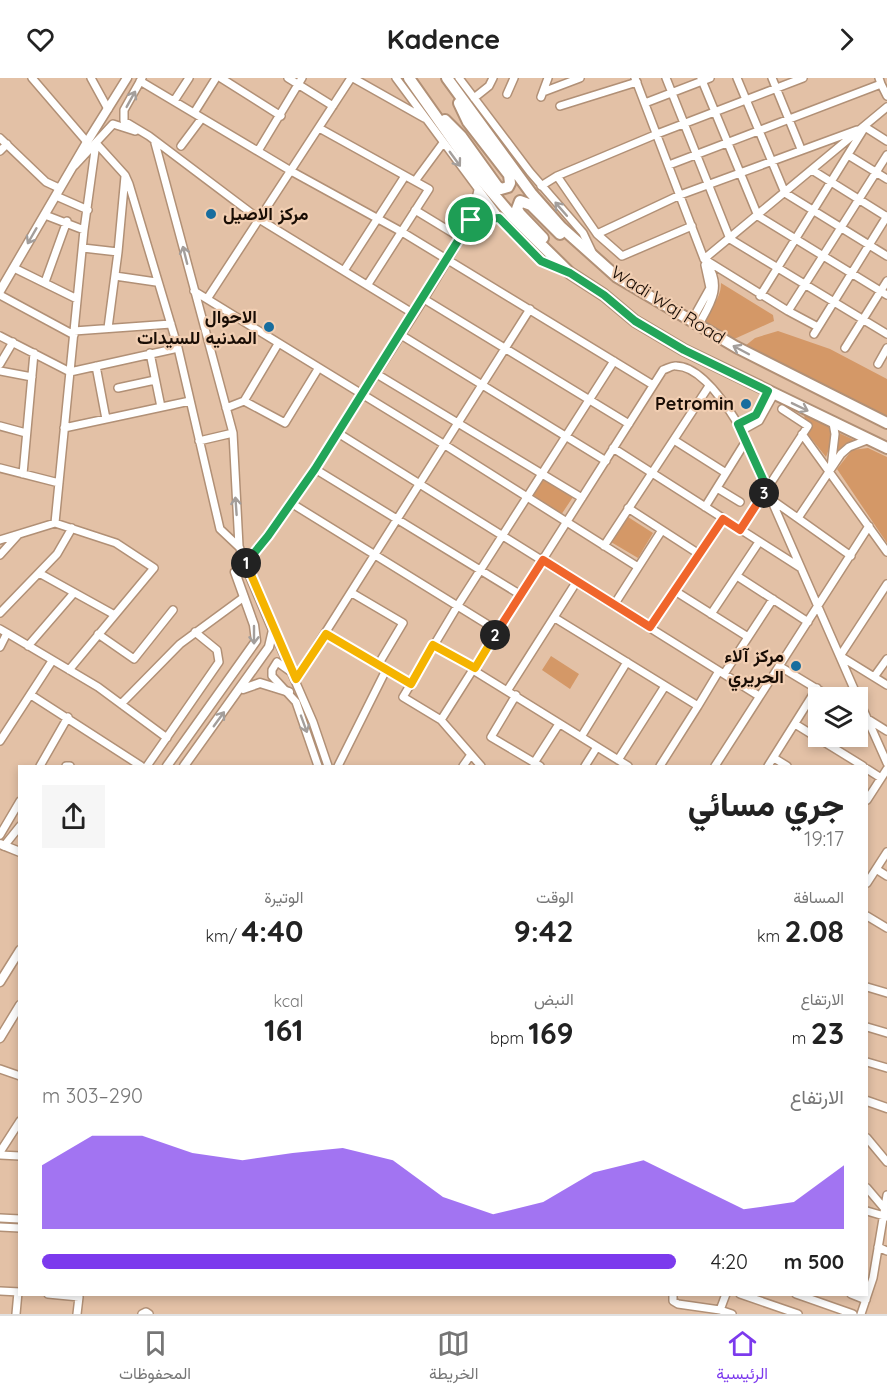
<!DOCTYPE html>
<html lang="ar">
<head>
<meta charset="utf-8">
<style>
	body { margin:0; font-family:Quicksand,Vazirmatn,sans-serif; background:#f6f6f6; color:#222; direction:rtl; height:100vh; display:flex; flex-direction:column; font-size:22px; white-space:nowrap }
	* { box-sizing:border-box; margin:0 }
	p { font-size:20px; color:#767676 }
	.icon { flex:none; width:33px; height:33px; fill:none; stroke:currentColor; stroke-width:2; stroke-linecap:round; stroke-linejoin:round }
	.map { position:relative; flex:1; overflow:hidden; direction:ltr }
	.panel { position:absolute; left:18px; top:687px; width:850px; height:531px; display:flex; flex-direction:column; background:#fff; border-radius:0px; box-shadow:0 3px 9px #0003; direction:rtl }
	.panel>* { flex:none }
	.buttons { position:absolute; left:808px; top:609px; display:grid; gap:12px }
	.buttons a { display:grid; place-items:center; width:60px; height:60px; border-radius:0px; background:#fff; box-shadow:0 3px 9px #0003; font-size:30px }
	.pin { position:absolute; display:grid; place-items:center; width:51px; height:51px; color:#fff; margin:-26px; border:3px solid #fff; border-radius:50%; box-shadow:0 2px 6px #0007 }
	.km { position:absolute; width:30px; height:30px; margin:-15px; border-radius:50%; background:#222; color:#fff; font-size:16px; line-height:30px; text-align:center }
	.round { display:grid; place-items:center; flex:none; width:63px; height:63px; border-radius:0px; background:#f6f6f6 }
	.headline { display:flex; align-items:center; justify-content:space-between; height:102px; padding:0 24px }
	h1 { font-size:33px; font-weight:800; line-height:45px }
	.metrics { display:grid; grid-template-columns:repeat(3,1fr); gap:9px; height:102px; padding:6px 24px }
	.metrics div { display:grid; align-content:center }
	.metrics b { font-size:30px; font-weight:800 }
	.metrics small { font-size:16px; font-weight:400 }
	.metrics p { font-size:16px }
	.chart { height:168px; padding:12px 24px }
	.chart p { display:flex; justify-content:space-between }
	.chart svg { width:100%; height:108px; margin-top:6px; fill:#7c3aed; opacity:.7 }
	ul { padding:0 24px; list-style:none; font-size:20px }
	li { display:grid; grid-template-columns:96px 72px 1fr; align-items:center; height:45px }
	li i { height:15px; border-radius:8px; background:#7c3aed }
	header { display:flex; justify-content:space-between; align-items:center; height:78px; padding:0 24px; background:#fff; font-size:27px; font-weight:800 }
	.tabs { display:flex; justify-content:space-around; align-items:center; height:84px; border-top:2px solid #e0e0e0; background:#fff; font-size:16px; color:#767676 }
	.tabs a { display:grid; justify-items:center; gap:3px }
	.tabs .current { color:#7c3aed }
	.map>svg:first-child { display:block }
	.green { fill:#d49867 }
	.lines { fill:none; stroke-linecap:round; stroke-linejoin:round }
	.minor-casing { stroke:#b19076; stroke-width:10 }
	.tertiary-casing { stroke:#b19076; stroke-width:11 }
	.primary-casing { stroke:#b19076; stroke-width:14 }
	.minor { stroke:#fff; stroke-width:7 }
	.tertiary { stroke:#fff; stroke-width:8 }
	.primary { stroke:#fff; stroke-width:10 }
	.oneway { stroke:#a39e9b }
	.split-1-casing { stroke:#fff; stroke-width:12 }
	.split-2-casing { stroke:#fff; stroke-width:12 }
	.split-3-casing { stroke:#fff; stroke-width:12 }
	.split-4-casing { stroke:#fff; stroke-width:12 }
	.split-1 { stroke:#22a559; stroke-width:8 }
	.split-2 { stroke:#f5b400; stroke-width:8 }
	.split-3 { stroke:#f0652b; stroke-width:8 }
	.split-4 { stroke:#22a559; stroke-width:8 }
	.poi-dot { fill:#186d9e; stroke:#f1ceb2; stroke-width:2 }
	.labels { text-anchor:middle; stroke-width:4.5; stroke-linejoin:round; paint-order:stroke }
	.poi-label { font-size:18px; font-weight:bold; fill:#190d05; stroke:#f1ceb2; text-anchor:end }
	.street-label { font-size:18px; fill:#190d05; stroke:#f1ceb2 }
</style>
</head>
<body>
<header><svg class="icon" aria-label="forward" viewBox="0 0 24 24"><path d="M9 5l7 7-7 7"/></svg>Kadence<svg class="icon" aria-label="heart" viewBox="0 0 24 24"><path d="M12 20l-8-8c-3-5 5-10 8-4 3-6 11-1 8 4z"/></svg></header>
<div class="map">
<svg width="887" height="1236" viewBox="0 0 887 1236">
	<rect width="100%" height="100%" fill="#e3c1a6"/>
	<path class="green" d="M 721,205 L 773,237 L 774,243 L 732,262 L 705,247 C 705,231 721,225 721,205 Z
		M 778,253 L 830,271 L 887,301 L 887,342 L 745,268 L 755,260 Z
		M 804,335 L 830,349 L 830,368 L 826,379 L 806,354 Z
		M 839,355 L 854,362 L 832,380 Z
		M 868,370 L 887,379 L 887,465 L 837,391 L 852,372 Z
		M 543,401 L 573,419 L 561,437 L 532,419 Z
		M 628,439 L 653,455 L 638,480 L 611,464 Z
		M 551,578 L 579,596 L 570,611 L 542,592 Z"/>
	<g class="lines">
		<g class="minor-casing">
			<path id="minor" d="M 32,0 L 87,64
				M 91,0 L 108,31
				M 142,0 L 124,32 L 124,43 L 149,58 L 259,141 L 414,236
				M 221,0 L 281,38
				M 288,0 L 333,28
				M 353,0 L 424,40
				M 396,0 L 499,139 L 541,183 L 564,193
				M 459,0 L 530,94 L 583,155 L 592,174
				M 635,0 L 704,181 L 887,29
				M 666,0 L 730,161 L 887,256
				M 701,0 L 758,138 L 887,217
				M 737,0 L 785,115 L 887,178
				M 772,0 L 801,71
				M 140,3 L 291,93 L 402,154 L 653,307
				M 881,6 L 887,18
				M 543,14 L 580,0
				M 507,16 L 514,0
				M 541,19 L 548,0
				M 474,20 L 489,8 L 493,0
				M 174,23 L 189,0
				M 645,25 L 710,0
				M 560,28 L 637,4
				M 194,35 L 216,0
				M 319,50 L 429,111 L 368,206
				M 0,60 L 46,104 L 59,110
				M 96,65 L 125,97 L 129,106 L 178,270 L 220,451 L 238,468
				M 155,65 L 233,355 L 239,468 L 245,486 L 268,458 L 315,391 L 424,221 L 471,143 L 478,112
				M 181,68 L 202,40
				M 0,73 L 7,66
				M 258,73 L 302,0
				M 848,77 L 887,101
				M 75,87 L 113,46 L 135,53
				M 669,87 L 881,6 L 879,0
				M 812,92 L 887,139
				M 557,98 L 597,156 L 622,178 L 692,148
				M 415,103 L 443,65
				M 541,108 L 557,98 L 657,56 L 803,0
				M 56,118 L 88,132
				M 415,132 L 461,160
				M 45,137 L 84,152
				M 471,143 L 499,139
				M 597,156 L 680,117 L 857,52
				M 83,170 L 118,174
				M 704,181 L 788,233
				M 14,190 L 77,221
				M 345,191 L 405,98
				M 115,198 L 156,204
				M 45,204 L 67,143
				M 194,213 L 445,367 L 638,489
				M 0,217 L 74,257
				M 760,218 L 865,49 L 887,63
				M 207,221 L 351,0
				M 424,221 L 629,346
				M 691,244 L 710,210 L 705,187
				M 698,248 C 710,226 723,209 707,186
				M 818,249 L 788,233 L 887,77
				M 108,250 L 118,174 L 125,98
				M 74,253 L 171,246
				M 814,256 L 887,138
				M 401,257 L 606,383
				M 0,258 L 70,294 L 178,270
				M 845,270 L 887,203
				M 150,275 L 161,329
				M 0,286 L 13,264
				M 878,286 L 887,270
				M 96,288 L 106,341
				M 0,293 L 32,299
				M 375,295 L 582,420
				M 118,310 L 155,302
				M 244,323 L 285,345 L 318,291
				M 226,330 L 244,323 L 278,266
				M 738,346 L 756,337 L 768,313
				M 0,348 L 26,355
				M 64,350 L 190,323
				M 741,353 L 759,343 L 774,316
				M 338,355 L 759,618
				M 802,356 L 887,474
				M 674,362 L 726,395
				M 199,363 L 233,355
				M 613,370 L 801,490
				M 0,390 L 59,405
				M 831,390 L 835,356 L 833,345
				M 315,391 L 521,517
				M 23,396 L 34,275
				M 717,410 L 740,424
				M 775,424 L 851,478
				M 291,425 L 498,553
				M 705,429 L 746,363
				M 628,430 L 699,476
				M 798,440 L 841,376 L 849,369 L 867,362
				M 55,445 L 84,152 L 96,65
				M 740,452 L 808,348 L 782,331
				M 0,462 L 55,445 L 116,465 L 154,490 L 69,592
				M 604,468 L 709,308
				M 0,477 L 18,457
				M 39,495 L 113,536
				M 737,498 L 808,544
				M 887,506 L 840,578 L 887,607
				M 675,513 L 748,559
				M 352,515 L 403,545 L 378,587
				M 614,527 L 662,452
				M 0,535 L 57,476 L 72,450
				M 711,536 L 759,464
				M 555,540 L 698,628 L 660,688
				M 650,549 L 723,441
				M 0,551 L 7,555 L 0,569
				M 273,552 L 313,644 L 328,688
				M 7,555 L 98,609 L 167,660
				M 98,556 L 134,581 L 173,532
				M 326,556 L 411,607
				M 433,567 L 475,590
				M 28,568 L 73,516
				M 779,588 L 832,620
				M 473,592 L 628,688
				M 291,594 L 277,584 L 272,592 L 272,598 L 296,624 L 318,688
				M 724,596 L 773,521
				M 874,599 L 887,581
				M 296,601 L 530,231
				M 507,613 L 577,503
				M 31,617 L 141,688
				M 516,617 L 491,659 L 540,688
				M 858,620 L 887,685
				M 121,626 L 180,566 L 244,519
				M 698,628 L 719,593
				M 858,635 L 887,653
				M 441,642 L 663,292 C 667,291 672,287 676,288 C 701,288 727,328 738,346 L 858,620
				M 795,646 L 863,688
				M 581,659 L 627,584
				M 0,663 L 52,583
				M 774,680 L 787,688
				M 618,682 L 665,608
				M 534,685 L 559,646
				M 40,688 L 68,639
				M 66,688 L 70,688
				M 147,688 L 219,584 L 217,572 L 195,554
				M 338,688 L 386,592
				M 463,688 L 470,678
				M 481,688 L 441,642 L 403,619 L 458,527 L 614,283
				M 585,688 L 597,669
				M 715,688 L 869,448
				M 768,688 L 817,610
				M 867,691 L 881,700
				M 867,722 L 887,691
				M 0,757 L 20,723
				M 4,768 L 20,748
				M 876,791 L 887,798
				M 867,805 L 887,774
				M 867,838 L 887,850
				M 867,909 L 887,915
				M 867,949 L 887,955
				M 867,984 L 887,990
				M 0,991 L 20,998
				M 867,1060 L 887,1084
				M 0,1074 L 20,1043
				M 0,1077 L 20,1078
				M 867,1110 L 884,1130
				M 867,1133 L 887,1139
				M 0,1140 L 20,1141
				M 0,1149 L 20,1150
				M 878,1169 L 887,1173
				M 0,1213 L 20,1214
				M 48,1216 L 79,1219 L 77,1236
				M 673,1216 L 673,1223 L 678,1226 L 720,1232
				M 726,1216 L 720,1232 L 732,1236
				M 740,1216 L 798,1236
				M 796,1216 L 853,1236
				M 851,1216 L 866,1222
				M 16,1236 L 18,1214
				M 142,1236 L 146,1234 L 149,1236
				M 861,1236 L 873,1200 L 887,1117"/>
		</g>
		<g class="tertiary-casing">
			<path id="tertiary" d="M 0,213 L 87,64 L 127,0
				M 243,611 L 260,605 L 289,614
				M 167,688 L 256,563 L 254,547 L 235,494 L 245,486 L 273,552 L 269,569 L 184,688
				M 0,766 L 20,774
				M 0,904 L 20,872
				M 0,960 L 20,927
				M 867,1023 L 887,1030"/>
		</g>
		<g class="primary-casing">
			<path id="primary" d="M 409,0 L 478,98 L 513,139 L 570,195 L 604,217 L 635,243 L 684,272 L 887,370
				M 447,0 L 531,115 L 561,149 L 617,199 L 736,269 L 887,345
				M 445,42 L 461,58 L 497,108 L 501,111 L 508,109 L 510,105 L 509,97 L 468,44 L 459,25
				M 543,160 L 520,136 L 517,131 L 520,123 L 531,127 L 560,156"/>
		</g>
		<use href="#minor" class="minor"/>
		<use href="#tertiary" class="tertiary"/>
		<use href="#primary" class="primary"/>
	</g>
	<defs><path id="oneway-shaft" d="M-6 0H5M1.5-3L5.5 0L1.5 3" fill="none" stroke-width="1.6" stroke-linecap="round" stroke-linejoin="round" transform="scale(1.5)"/></defs>
	<g class="oneway">
		<use href="#oneway-shaft" transform="translate(131 21) rotate(-61)"/>
		<use href="#oneway-shaft" transform="translate(455 81) rotate(54)"/>
		<use href="#oneway-shaft" transform="translate(561 131) rotate(-131)"/>
		<use href="#oneway-shaft" transform="translate(32 158) rotate(120)"/>
		<use href="#oneway-shaft" transform="translate(185 177) rotate(-104)"/>
		<use href="#oneway-shaft" transform="translate(741 272) rotate(-152)"/>
		<use href="#oneway-shaft" transform="translate(800 329) rotate(26)"/>
		<use href="#oneway-shaft" transform="translate(236 428) rotate(-94)"/>
		<use href="#oneway-shaft" transform="translate(254 557) rotate(90)"/>
		<use href="#oneway-shaft" transform="translate(219 641) rotate(-54)"/>
		<use href="#oneway-shaft" transform="translate(304 646) rotate(70)"/>
	</g>
	<g class="lines">
		<g class="split-1-casing">
			<path id="split-1" d="M 246,485 L 268,458 L 315,391 L 471,142"/>
		</g>
		<g class="split-2-casing">
			<path id="split-2" d="M 246,485 L 296,601 L 326,556 L 411,606 L 433,567 L 475,590 L 495,557"/>
		</g>
		<g class="split-3-casing">
			<path id="split-3" d="M 495,557 L 543,482 L 650,549 L 723,441 L 740,452 L 764,415"/>
		</g>
		<g class="split-4-casing">
			<path id="split-4" d="M 471,142 L 499,140 L 541,183 L 570,195 L 604,217 L 635,243 L 684,272 L 768,313 L 756,337 L 738,346 L 767,410 L 764,415"/>
		</g>
		<use href="#split-1" class="split-1"/>
		<use href="#split-2" class="split-2"/>
		<use href="#split-3" class="split-3"/>
		<use href="#split-4" class="split-4"/>
	</g>
	<g class="poi-dot">
		<circle cx="211" cy="136" r="6"/>
		<circle cx="269" cy="249" r="6"/>
		<circle cx="746" cy="326" r="6"/>
		<circle cx="796" cy="588" r="6"/>
	</g>
	<g class="labels">
		<g class="poi-label">
			<text x="223" y="142" text-anchor="start">مركز الاصيل</text>
			<text x="257" y="245">الاحوال<tspan x="257" dy="21">المدنيه للسيدات</tspan></text>
			<text x="734" y="332">Petromin</text>
			<text x="784" y="584">مركز آلاء<tspan x="784" dy="21">الحريري</tspan></text>
		</g>
		<g class="street-label">
			<text transform="translate(668 227) rotate(32)" y="6">Wadi Waj Road</text>
		</g>
	</g>
</svg>
<div class="buttons">
<a><svg class="icon" aria-label="layers" viewBox="0 0 24 24"><path d="M12 4l9 5-9 5-9-5zM3 14l9 5 9-5"/></svg></a>
</div>
<div class="pin" style="left:471px;top:142px;background:#1e9e55"><svg class="icon" aria-label="arrive" viewBox="0 0 24 24"><path d="M6 21V4h12l-3 4 3 4H6"/></svg></div>
<b class="km" style="left:246px;top:485px">1</b>
<b class="km" style="left:495px;top:557px">2</b>
<b class="km" style="left:764px;top:415px">3</b>
<section class="panel">
<div class="headline"><div><h1>جري مسائي</h1><p>19:17</p></div><a class="round"><svg class="icon" aria-label="share" viewBox="0 0 24 24"><path d="M12 15V3M7 8l5-5 5 5M5 13v7h14v-7"/></svg></a></div>
<div class="metrics">
<div><p>المسافة</p><b>2.08<small> km</small></b></div>
<div><p>الوقت</p><b>9:42</b></div>
<div><p>الوتيرة</p><b>4:40<small> /km</small></b></div>
</div>
<div class="metrics">
<div><p>الارتفاع</p><b>23<small> m</small></b></div>
<div><p>النبض</p><b>169<small> bpm</small></b></div>
<div><p>kcal</p><b>161</b></div>
</div>
<div class="chart"><p><span>الارتفاع</span>290–303 m</p>
<svg viewBox="0 0 160 44" preserveAspectRatio="none"><path d="M0 44V18L10 6L20 6L30 13L40 16L50 13L60 11L70 16L80 31L90 38L100 33L110 21L120 16L130 26L140 36L150 33L160 18V44z"/></svg>
</div>
<ul>
<li><b>500 m</b>4:20<i style="width:100%"></i></li>
</ul>
</section>
</div>
<nav class="tabs">
<a class="current"><svg class="icon" aria-label="home" viewBox="0 0 24 24"><path d="M3 11l9-7 9 7M6 9v11h12V9"/></svg>الرئيسية</a>
<a><svg class="icon" aria-label="map" viewBox="0 0 24 24"><path d="M3 6l6-2 6 2 6-2v14l-6 2-6-2-6 2zM9 4v14M15 6v14"/></svg>الخريطة</a>
<a><svg class="icon" aria-label="saved" viewBox="0 0 24 24"><path d="M7 4h10v16l-5-4-5 4z"/></svg>المحفوظات</a>
</nav>
</body>
</html>
